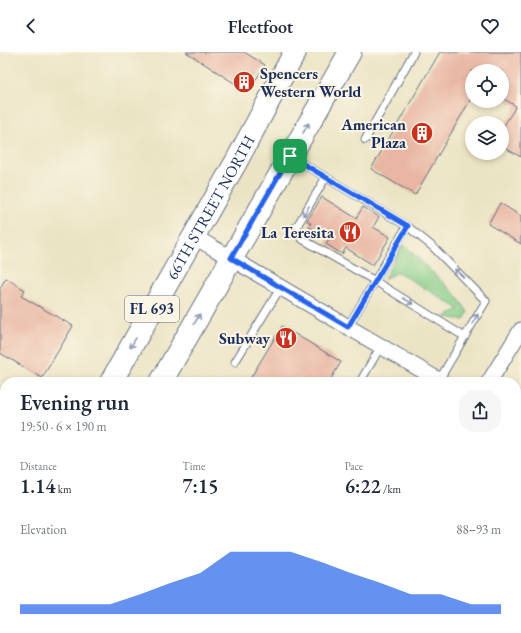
<!DOCTYPE html>
<html lang="en">
<head>
<meta charset="utf-8">
<style>
	body { margin:0; font-family:"EB Garamond",serif; background:#f6f6f7; color:#1f2937; height:100vh; display:flex; flex-direction:column; font-size:15px; white-space:nowrap }
	* { box-sizing:border-box; margin:0 }
	p { font-size:13px; color:#747a83 }
	.icon { flex:none; width:22px; height:22px; fill:none; stroke:currentColor; stroke-width:2; stroke-linecap:round; stroke-linejoin:round }
	.map { position:relative; flex:1; overflow:hidden }
	.sheet { position:absolute; left:0px; top:325px; width:521px; height:256px; display:flex; flex-direction:column; background:#fff; border-radius:16px 16px 0 0; box-shadow:0 2px 6px #0003 }
	.sheet>* { flex:none }
	.fabs { position:absolute; left:465px; top:12px; display:grid; gap:8px }
	.fabs a { display:grid; place-items:center; width:44px; height:44px; border-radius:50%; background:#fff; box-shadow:0 2px 6px #0003; font-size:20px }
	.pin { position:absolute; display:grid; place-items:center; width:34px; height:34px; color:#fff; margin:-17px; border-radius:8px; box-shadow:0 2px 6px #0006 }
	.round { display:grid; place-items:center; flex:none; width:42px; height:42px; border-radius:16px; background:#f6f6f7 }
	.overview { display:flex; align-items:center; justify-content:space-between; height:68px; padding:0 20px }
	h1 { font-size:22px; font-weight:600; line-height:30px }
	.metrics { display:grid; grid-template-columns:repeat(3,1fr); gap:6px; height:68px; padding:4px 20px }
	.metrics div { display:grid; align-content:center }
	.metrics b { font-size:20px; font-weight:600 }
	.metrics small { font-size:11px; font-weight:400 }
	.metrics p { font-size:11px }
	.chart { height:112px; padding:8px 20px }
	.chart p { display:flex; justify-content:space-between }
	.chart svg { width:100%; height:72px; margin-top:4px; fill:#2563eb; opacity:.7 }
	header { display:flex; justify-content:space-between; align-items:center; height:52px; padding:0 20px; background:#fff; font-size:18px; font-weight:600 }
	.map>svg:first-child { display:block }
	.green { fill:#85cc87; stroke:#507e72 }
	.building { fill:#e8b6a2 }
	.lines { fill:none; stroke-linecap:round; stroke-linejoin:round }
	.service-casing { stroke:#646e82; stroke-width:9 }
	.minor-casing { stroke:#646e82; stroke-width:17 }
	.tertiary-casing { stroke:#646e82; stroke-width:21 }
	.primary-casing { stroke:#646e82; stroke-width:24 }
	.service { stroke:#fff; stroke-width:7 }
	.minor { stroke:#fff; stroke-width:15 }
	.tertiary { stroke:#fff; stroke-width:19 }
	.primary { stroke:#fff; stroke-width:22 }
	.oneway { stroke:#8d97ae }
	.route-casing { stroke:#fff; stroke-width:8 }
	.route { stroke:#2563eb; stroke-width:5 }
	.labels { text-anchor:middle; stroke-width:4; stroke-linejoin:round; paint-order:stroke }
	.shield { fill:#fcf5e5; stroke:#5e6a86; stroke-width:1 }
	.shield-label { font-size:15px; font-weight:bold; fill:#1b2f5e }
	.poi-label { font-size:16px; font-weight:bold; fill:#1b2f5e; stroke:#fcf5e5; text-anchor:end }
	.street-label { font-size:16px; fill:#1b2f5e; stroke:#fcf5e5 }
</style>
</head>
<body>
<header><svg class="icon" aria-label="back" viewBox="0 0 24 24"><path d="M15 5l-7 7 7 7"/></svg>Fleetfoot<svg class="icon" aria-label="heart" viewBox="0 0 24 24"><path d="M12 20l-8-8c-3-5 5-10 8-4 3-6 11-1 8 4z"/></svg></header>
<div class="map">
<svg width="521" height="581" viewBox="0 0 521 581">
	<rect width="100%" height="100%" fill="#fcf5e5"/>
	<filter id="ink" filterUnits="userSpaceOnUse"><feTurbulence type="fractalNoise" baseFrequency=".025" numOctaves="2"/><feDisplacementMap in="SourceGraphic" scale="8" xChannelSelector="R" yChannelSelector="G"/><feConvolveMatrix kernelMatrix="1 2 1 2 8 2 1 2 1" color-interpolation-filters="sRGB"/></filter>
	<filter id="wash" filterUnits="userSpaceOnUse"><feTurbulence type="fractalNoise" baseFrequency=".012" numOctaves="4" result="noise"/><feDisplacementMap in="SourceGraphic" scale="16" xChannelSelector="R" yChannelSelector="G"/><feGaussianBlur stdDeviation="0.9" result="paint"/><feColorMatrix in="noise" values="0 0 0 0 0 0 0 0 0 0 0 0 0 0 0 0 0 1.4 0 .05"/><feComposite in="paint" operator="in"/></filter>
	<g filter="url(#wash)">
		<rect width="100%" height="100%" fill="#ebe4c4"/>
		<path class="green" d="M 403,192 L 457,244 L 468,260 L 464,268 L 445,265 L 459,257 L 398,220 L 384,227 Z"/>
		<g id="blocks">
			<path class="building" d="M 186,0 L 244,0 L 265,13 L 248,40 Z
				M 440,0 L 521,0 L 521,105 L 502,94 L 502,77 L 516,54 L 502,46 L 502,19 L 472,19 L 472,45 L 415,143 L 371,117 Z
				M 322,145 L 356,166 L 363,155 L 379,165 L 373,175 L 390,185 L 373,213 L 346,196 L 342,202 L 326,192 L 329,187 L 309,175 L 311,171 L 307,169 Z
				M 500,151 L 521,164 L 521,192 L 488,172 Z
				M 6,226 L 25,238 L 21,244 L 73,274 L 42,326 L 0,301 L 0,236 Z
				M 282,274 L 341,310 L 329,330 L 248,330 Z"/>
		</g>
	</g>
	<g filter="url(#ink)">
		<use href="#blocks" fill-opacity="0" stroke="#646e82" stroke-width="1"/>
		<g class="lines">
			<g class="service-casing">
				<path id="service" d="M 365,88 L 414,0
					M 292,105 L 407,174 L 433,195 L 486,249 L 439,328
					M 326,125 L 297,174 L 298,182 L 302,187 L 375,229 L 465,285
					M 348,275 L 407,174
					M 235,310 L 281,235
					M 360,330 L 381,294
					M 89,576 L 97,581
					M 62,581 L 65,576
					M 159,581 L 162,576"/>
			</g>
			<g class="minor-casing">
				<path id="minor" d="M 193,184 L 442,330
					M 489,330 L 521,278
					M 516,373 L 521,376
					M 342,581 L 345,576"/>
			</g>
			<g class="tertiary-casing">
				<path id="tertiary" d="M 0,491 L 5,494
					M 142,576 L 150,581"/>
			</g>
			<g class="primary-casing">
				<g id="primary">
					<path id="s1" d="M 111,330 L 236,110 L 295,0"/>
					<path d="M 161,330 L 350,0"/>
					<path d="M 0,523 L 5,515"/>
					<path d="M 15,581 L 18,576"/>
				</g>
			</g>
			<use href="#service" class="service"/>
			<use href="#minor" class="minor"/>
			<use href="#tertiary" class="tertiary"/>
			<use href="#primary" class="primary"/>
		</g>
		<defs><path id="oneway-shaft" d="M-6 0H5M1.5-3L5.5 0L1.5 3" fill="none" stroke-width="1.6" stroke-linecap="round" stroke-linejoin="round"/></defs>
		<g class="oneway">
			<use href="#oneway-shaft" transform="translate(306 76) rotate(-60)"/>
			<use href="#oneway-shaft" transform="translate(306 159) rotate(121)"/>
			<use href="#oneway-shaft" transform="translate(459 221) rotate(-136)"/>
			<use href="#oneway-shaft" transform="translate(408 249) rotate(32)"/>
			<use href="#oneway-shaft" transform="translate(197 267) rotate(-60)"/>
			<use href="#oneway-shaft" transform="translate(475 267) rotate(-60)"/>
			<use href="#oneway-shaft" transform="translate(133 291) rotate(120)"/>
		</g>
	</g>
	<g class="lines" filter="url(#ink)">
		<g class="route-casing">
			<path id="route" d="M 290,104 L 408,174 L 348,275 L 231,206 Z"/>
		</g>
		<use href="#route" class="route"/>
	</g>
	<defs>
		<g id="building-disc" transform="scale(1.15)"><circle r="9.5" fill="#c8321e" stroke="#fcf5e5"/><path d="M-4-6H4V6H1V3H-1V6H-4ZM-2.5-4.3h1.7v1.8h-1.7ZM.8-4.3h1.7v1.8H.8ZM-2.5-1h1.7V.8h-1.7ZM.8-1h1.7V.8H.8Z" fill="#fff"/></g>
		<g id="restaurant-disc" transform="scale(1.15)"><circle r="9.5" fill="#c8321e" stroke="#fcf5e5"/><path d="M-5-6h1v4h1v-4h1v4h1v-4h1v5L-1.5 .5V6h-2V.5L-5-1ZM5-6V6H3V1.5H1.5Q1.5-4 5-6Z" fill="#fff"/></g>
	</defs>
	<g fill-rule="evenodd">
		<use href="#building-disc" x="244" y="30"/>
		<use href="#building-disc" x="422" y="81"/>
		<use href="#restaurant-disc" x="350" y="180"/>
		<use href="#restaurant-disc" x="286" y="286"/>
	</g>
	<g class="labels">
		<rect class="shield" x="125" y="244" width="54" height="26" rx="3"/>
		<g class="shield-label">
			<text x="152" y="262">FL 693</text>
		</g>
		<g class="poi-label">
			<text x="260" y="27" text-anchor="start">Spencers<tspan x="260" dy="18">Western World</tspan></text>
			<text x="406" y="78">American<tspan x="406" dy="18">Plaza</tspan></text>
			<text x="334" y="186">La Teresita</text>
			<text x="270" y="292">Subway</text>
		</g>
		<g class="street-label">
			<text dy="6" stroke="none"><textPath href="#s1" startOffset="201">66TH STREET NORTH</textPath></text>
		</g>
	</g>
</svg>
<div class="fabs">
<a><svg class="icon" aria-label="locate" viewBox="0 0 24 24"><circle cx="12" cy="12" r="6"/><path d="M12 2v4M12 18v4M2 12h4M18 12h4"/></svg></a>
<a><svg class="icon" aria-label="layers" viewBox="0 0 24 24"><path d="M12 4l9 5-9 5-9-5zM3 14l9 5 9-5"/></svg></a>
</div>
<div class="pin" style="left:290px;top:104px;background:#1e9e55"><svg class="icon" aria-label="arrive" viewBox="0 0 24 24"><path d="M6 21V4h12l-3 4 3 4H6"/></svg></div>
<section class="sheet">
<div class="overview"><div><h1>Evening run</h1><p>19:50 · 6 × 190 m</p></div><a class="round"><svg class="icon" aria-label="share" viewBox="0 0 24 24"><path d="M12 15V3M7 8l5-5 5 5M5 13v7h14v-7"/></svg></a></div>
<div class="metrics">
<div><p>Distance</p><b>1.14<small> km</small></b></div>
<div><p>Time</p><b>7:15</b></div>
<div><p>Pace</p><b>6:22<small> /km</small></b></div>
</div>
<div class="chart"><p><span>Elevation</span>88–93 m</p>
<svg viewBox="0 0 160 44" preserveAspectRatio="none"><path d="M0 44V38L10 38L20 38L30 38L40 32L50 25L60 19L70 6L80 6L90 6L100 12L110 19L120 25L130 32L140 32L150 38L160 38V44z"/></svg>
</div>
</section>
</div>
</body>
</html>
